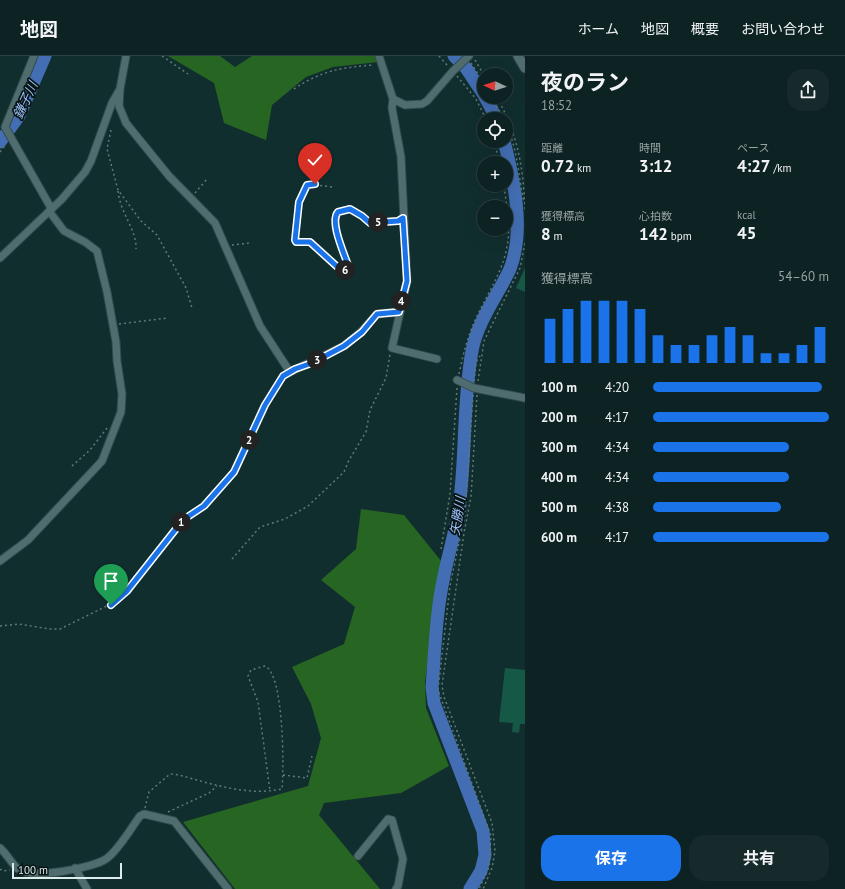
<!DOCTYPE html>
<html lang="ja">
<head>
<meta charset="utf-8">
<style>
	body { margin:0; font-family:"PT Sans","Noto Sans JP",sans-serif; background:#162a2b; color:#f1f3f6; height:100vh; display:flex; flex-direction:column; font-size:15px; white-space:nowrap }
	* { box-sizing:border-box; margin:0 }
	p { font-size:13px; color:#9aa4a6 }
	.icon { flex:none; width:22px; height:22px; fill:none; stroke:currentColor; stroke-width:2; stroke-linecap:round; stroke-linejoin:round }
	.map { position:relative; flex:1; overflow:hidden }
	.sheet { display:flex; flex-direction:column; background:#0d2223; width:320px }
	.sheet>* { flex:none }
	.needle { width:26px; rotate:274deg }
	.buttons { position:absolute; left:477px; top:12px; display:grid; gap:8px }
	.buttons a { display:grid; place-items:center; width:36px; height:36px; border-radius:50%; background:#0d2223; box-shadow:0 4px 16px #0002,0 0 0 1px #2d3f41; font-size:20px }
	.scale { position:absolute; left:12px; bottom:10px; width:110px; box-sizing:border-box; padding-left:4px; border:2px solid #ddedee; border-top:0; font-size:11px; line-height:14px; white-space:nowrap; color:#ddedee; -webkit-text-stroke:3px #081414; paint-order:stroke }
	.pin { position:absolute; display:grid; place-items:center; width:34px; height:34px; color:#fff; margin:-41px -17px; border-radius:50% 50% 50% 0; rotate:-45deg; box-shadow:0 0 4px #0007 }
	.pin .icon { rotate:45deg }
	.km { position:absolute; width:20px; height:20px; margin:-10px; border-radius:50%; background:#222; color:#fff; font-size:11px; line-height:20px; text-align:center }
	.round { display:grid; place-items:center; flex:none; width:42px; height:42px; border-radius:16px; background:#162a2b }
	.headline { display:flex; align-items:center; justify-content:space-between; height:68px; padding:0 16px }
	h1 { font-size:22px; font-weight:700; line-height:30px }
	.stats { display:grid; grid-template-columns:repeat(3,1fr); gap:6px; height:68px; padding:4px 16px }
	.stats div { display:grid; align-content:center }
	.stats b { font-size:17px; font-weight:700 }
	.stats small { font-size:11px; font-weight:400 }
	.stats p { font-size:11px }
	.chart { height:112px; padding:8px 16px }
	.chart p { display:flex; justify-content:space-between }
	.chart svg { width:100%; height:72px; margin-top:4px; stroke:#1a73e8; stroke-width:6 }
	.cta { display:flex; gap:8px; margin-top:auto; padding:8px 16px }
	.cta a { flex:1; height:46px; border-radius:16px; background:#1a73e8; color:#fff; font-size:16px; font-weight:700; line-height:46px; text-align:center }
	.cta a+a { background:#162a2b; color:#f1f3f6 }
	ul { padding:0 16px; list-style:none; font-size:13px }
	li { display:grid; grid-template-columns:64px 48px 1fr; align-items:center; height:30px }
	li i { height:10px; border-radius:5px; background:#1a73e8 }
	header { display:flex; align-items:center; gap:24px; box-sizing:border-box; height:56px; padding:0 20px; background:#0d2223; border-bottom:1px solid #2d3f41 }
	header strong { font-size:19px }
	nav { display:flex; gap:22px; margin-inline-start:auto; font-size:14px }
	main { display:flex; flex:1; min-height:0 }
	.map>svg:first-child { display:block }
	.forest { fill:#276522 }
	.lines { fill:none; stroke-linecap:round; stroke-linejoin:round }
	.river { stroke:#436eb3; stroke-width:13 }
	.building { fill:#165846 }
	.minor-casing { stroke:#354a4b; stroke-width:9 }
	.tertiary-casing { stroke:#354a4b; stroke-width:11 }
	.path { stroke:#61797a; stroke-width:1.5; stroke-dasharray:2 3; stroke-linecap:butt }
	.minor { stroke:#4f6d6f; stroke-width:7 }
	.tertiary { stroke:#4f6d6f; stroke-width:9 }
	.route-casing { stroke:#fff; stroke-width:8 }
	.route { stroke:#1a73e8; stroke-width:5 }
	.labels { text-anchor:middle; stroke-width:3.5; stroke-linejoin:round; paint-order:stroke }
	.water-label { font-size:13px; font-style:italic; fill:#9cc0f8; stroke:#081414 }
</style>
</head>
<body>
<header>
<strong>地図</strong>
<nav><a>ホーム</a><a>地図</a><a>概要</a><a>お問い合わせ</a></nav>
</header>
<main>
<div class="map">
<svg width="525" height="833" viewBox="0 0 525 833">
	<rect width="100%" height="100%" fill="#112e2f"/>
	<path class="forest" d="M 168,0 L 220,0 L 235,11 L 252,0 L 376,0 L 378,6 L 333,11 L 306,21 L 272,49 L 266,84 L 224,67 L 214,27 Z
		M 361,453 L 404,459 L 442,506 L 425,626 L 426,652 L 449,710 L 401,737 L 324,747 L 319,759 L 380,833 L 235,833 L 183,766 L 308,730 L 321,682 L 311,648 L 292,611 L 344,588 L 355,551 L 321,524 L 356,493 Z"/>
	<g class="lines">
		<path class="river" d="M 454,0 L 466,12 L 484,39
			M 485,41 L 497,63
			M 0,86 L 19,60 L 45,0
			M 470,833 L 481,815 L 485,799 L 483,775 L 434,647 L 432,631 C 435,594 436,556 444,520 C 449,494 458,469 460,443 C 466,394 463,344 472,295 C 477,266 498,239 510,213 C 525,174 514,124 504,85"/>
	</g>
	<path class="building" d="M 525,212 L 525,236 L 516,232 Z
		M 505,612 L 525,614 L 525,668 L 520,668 L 519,677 L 512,676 L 513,667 L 499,666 Z"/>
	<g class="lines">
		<g class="minor-casing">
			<path id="minor" d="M 34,0 L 5,71 L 51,152
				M 126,0 L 120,33 L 119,50 L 126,67 L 169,120 L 215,167 L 260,270 L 290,316 L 344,290 L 361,276 L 377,258 L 399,256
				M 379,0 L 393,43 L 392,52 L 401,101 L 407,225 L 392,292 L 437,303
				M 393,43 L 405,49 L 422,48 L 427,45 L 453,15 L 469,0
				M 0,202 L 62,143 L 85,116 L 91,105 L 112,47 L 120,33
				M 457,324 L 474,332 L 525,342
				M 0,505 L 28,484 L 102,405 L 121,356 L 122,338 L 117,305 L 116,286 L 107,236 L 97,195 L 85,186 L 64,175 L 49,155
				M 0,792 C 7,798 11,807 18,813 C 30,824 93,812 106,803 C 118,795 131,772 140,760 L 144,758 L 174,765 L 228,833
				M 358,800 L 388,763 L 392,764 L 403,803 L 398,830 L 396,833
				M 75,812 L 87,833"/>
		</g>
		<g class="tertiary-casing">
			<path id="tertiary" d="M 518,0 L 525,12"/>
		</g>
		<path class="path" d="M 162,0 L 188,18
			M 439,0 L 448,10
			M 475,4 L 484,19
			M 471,7 L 484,27
			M 457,20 L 476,43 L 486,63
			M 294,33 C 320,15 343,11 374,9
			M 492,41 L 503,63
			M 497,41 C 518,80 523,109 525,153
			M 506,69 C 518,93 518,120 524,146
			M 111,74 L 107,93 L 118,134 L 141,165 L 157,179 L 186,232 L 192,252
			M 494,85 L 500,107
			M 0,96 L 6,88
			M 332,131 L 309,128 C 295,135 296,170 295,184 L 298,186 L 310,186 L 343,215 L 349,212 L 334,167 L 338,156 L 350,153 L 362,160 L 370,167 L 398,165
			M 118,135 C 120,157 137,174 136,193
			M 195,137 L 207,123
			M 232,189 L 250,187
			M 119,268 L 167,262
			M 459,318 C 463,298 468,279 477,260 C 489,235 505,212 508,184 C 510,165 506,147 504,129
			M 474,325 L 476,306 L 480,300
			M 478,325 L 484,285 L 520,212 L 525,187
			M 473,339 L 465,458 L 450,530 L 438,634 L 491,780 L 489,811 L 479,833
			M 477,339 L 471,441 L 464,477 L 442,629 L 444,641 L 492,767 L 495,795 L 492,812 L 483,833
			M 72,410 L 90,394 L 107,372
			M 441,493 L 450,438 L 457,332
			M 232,503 L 260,471 L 285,463 L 308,450 L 344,416 L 349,404 L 366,376 L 370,354 L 386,322 L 390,298
			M 0,570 L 19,568 L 49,573 L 60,573 L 119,544 L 136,522 L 147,511 L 178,469 L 204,450 L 229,423 L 237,410 L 275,332 L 285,319
			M 283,719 L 307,722 L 312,700
			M 145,752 L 149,736 L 170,718 C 179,718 188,722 197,724 C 226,732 253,739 282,733 C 284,713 284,618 265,610 L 251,614 L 248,620 L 258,646 L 270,735
			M 168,756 L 209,737 L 217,730
			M 0,813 L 3,815 L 10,814"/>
		<use href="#minor" class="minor"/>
		<use href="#tertiary" class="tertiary"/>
	</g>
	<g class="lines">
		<g class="route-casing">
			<path id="route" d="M 111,549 L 127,535 L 183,464 L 204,450 L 234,416 L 265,349 L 283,320 L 295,313 L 312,307 L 344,290 L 362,276 L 377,258 L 399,256 L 407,225 L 403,162 L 398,165 L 370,167 L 362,160 L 350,153 L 338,156 C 329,166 345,199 349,212 L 343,216 L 310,186 L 296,186 L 295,184 L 299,146 L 307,129 L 315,128"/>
		</g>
		<use href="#route" class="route"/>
	</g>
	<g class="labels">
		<g class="water-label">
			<text transform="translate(25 44) rotate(-65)" y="5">鎌子川</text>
			<text transform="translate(457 460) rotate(-81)" y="5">矢勝川</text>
		</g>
	</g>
</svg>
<div class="buttons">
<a><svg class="needle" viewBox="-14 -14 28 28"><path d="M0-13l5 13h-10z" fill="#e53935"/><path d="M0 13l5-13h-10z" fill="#9aa4a6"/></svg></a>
<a><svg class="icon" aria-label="locate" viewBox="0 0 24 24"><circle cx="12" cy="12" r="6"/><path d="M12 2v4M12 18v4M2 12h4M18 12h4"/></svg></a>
<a>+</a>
<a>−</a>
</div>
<div class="scale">100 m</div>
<div class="pin" style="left:111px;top:549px;background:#1e9e55"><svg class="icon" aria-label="arrive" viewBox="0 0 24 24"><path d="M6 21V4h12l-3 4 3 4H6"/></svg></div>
<div class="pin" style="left:315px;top:128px;background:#d93025"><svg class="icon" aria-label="check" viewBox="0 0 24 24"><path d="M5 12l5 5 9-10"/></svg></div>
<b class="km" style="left:181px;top:466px">1</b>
<b class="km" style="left:249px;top:384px">2</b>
<b class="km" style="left:317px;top:304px">3</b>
<b class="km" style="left:401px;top:245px">4</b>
<b class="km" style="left:378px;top:166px">5</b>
<b class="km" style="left:345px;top:214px">6</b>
</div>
<section class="sheet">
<div class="headline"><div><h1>夜のラン</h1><p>18:52</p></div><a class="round"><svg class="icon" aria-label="share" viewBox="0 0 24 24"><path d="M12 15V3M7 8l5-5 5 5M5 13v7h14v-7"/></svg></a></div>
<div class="stats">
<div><p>距離</p><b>0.72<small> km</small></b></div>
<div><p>時間</p><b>3:12</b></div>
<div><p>ペース</p><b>4:27<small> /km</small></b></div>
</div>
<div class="stats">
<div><p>獲得標高</p><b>8<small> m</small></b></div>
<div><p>心拍数</p><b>142<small> bpm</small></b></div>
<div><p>kcal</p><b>45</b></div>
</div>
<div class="chart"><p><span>獲得標高</span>54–60 m</p>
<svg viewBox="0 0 160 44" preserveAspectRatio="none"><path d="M5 44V17M15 44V11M25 44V6M35 44V6M45 44V6M55 44V11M65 44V27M75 44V33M85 44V33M95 44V27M105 44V22M115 44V27M125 44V38M135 44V38M145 44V33M155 44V22"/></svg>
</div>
<ul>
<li><b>100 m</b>4:20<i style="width:96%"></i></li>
<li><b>200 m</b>4:17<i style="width:100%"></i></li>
<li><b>300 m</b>4:34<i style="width:77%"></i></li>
<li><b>400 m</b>4:34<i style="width:77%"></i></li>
<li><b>500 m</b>4:38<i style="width:73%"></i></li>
<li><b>600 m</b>4:17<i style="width:100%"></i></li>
</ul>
<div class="cta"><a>保存</a><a>共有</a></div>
</section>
</main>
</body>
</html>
